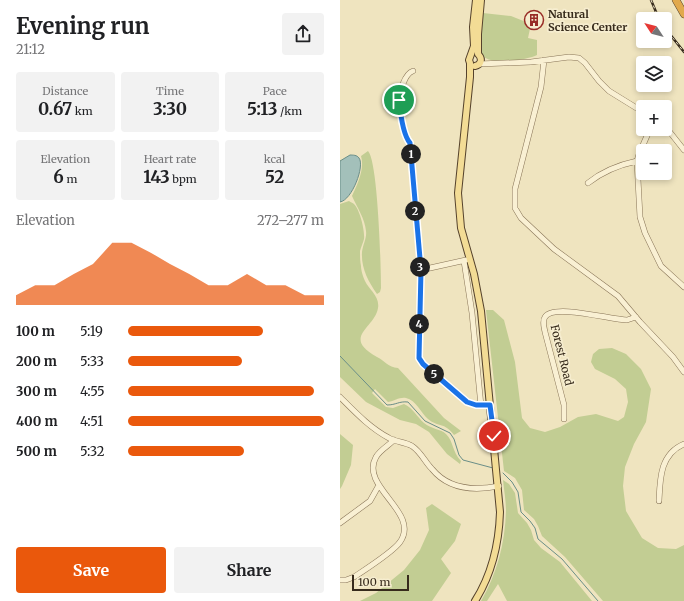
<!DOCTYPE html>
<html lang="en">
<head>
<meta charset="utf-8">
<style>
	body { margin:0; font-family:Merriweather,serif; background:#f2f2f2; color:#202124; height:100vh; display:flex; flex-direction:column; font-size:15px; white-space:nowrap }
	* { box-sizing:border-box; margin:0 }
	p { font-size:13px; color:#757577 }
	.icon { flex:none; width:22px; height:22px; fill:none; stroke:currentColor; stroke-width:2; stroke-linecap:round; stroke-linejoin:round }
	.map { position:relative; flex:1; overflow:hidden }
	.side { display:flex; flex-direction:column; background:#fff; width:340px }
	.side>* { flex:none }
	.needle { width:26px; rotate:306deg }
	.controls { position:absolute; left:296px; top:12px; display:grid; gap:8px }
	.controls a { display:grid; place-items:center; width:36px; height:36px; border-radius:4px; background:#fff; box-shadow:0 2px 6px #0003; font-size:20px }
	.scale { position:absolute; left:12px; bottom:10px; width:57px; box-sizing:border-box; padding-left:4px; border:2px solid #372b1c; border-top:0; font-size:11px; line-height:14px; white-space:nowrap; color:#372b1c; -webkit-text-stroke:3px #f6edcf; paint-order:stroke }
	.pin { position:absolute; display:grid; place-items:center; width:34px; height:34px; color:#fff; margin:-17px; border:2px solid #fff; border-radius:50%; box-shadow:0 1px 4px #0007 }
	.km { position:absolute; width:20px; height:20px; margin:-10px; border-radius:50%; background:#222; color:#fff; font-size:11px; line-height:20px; text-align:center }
	.round { display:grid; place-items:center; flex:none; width:42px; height:42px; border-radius:4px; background:#f2f2f2 }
	.overview { display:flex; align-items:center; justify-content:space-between; height:68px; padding:0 16px }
	h1 { font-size:22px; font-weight:700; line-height:30px }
	.stats { display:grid; grid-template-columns:repeat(3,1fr); gap:6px; height:68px; padding:4px 16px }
	.stats div { display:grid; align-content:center; border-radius:4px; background:#f2f2f2; text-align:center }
	.stats b { font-size:17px; font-weight:700 }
	.stats small { font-size:11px; font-weight:400 }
	.stats p { font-size:11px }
	.chart { height:112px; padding:8px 16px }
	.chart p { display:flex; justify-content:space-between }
	.chart svg { width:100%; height:72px; margin-top:4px; fill:#ea580c; opacity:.7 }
	.action { display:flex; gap:8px; margin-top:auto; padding:8px 16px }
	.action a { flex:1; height:46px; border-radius:4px; background:#ea580c; color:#fff; font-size:16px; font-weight:700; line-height:46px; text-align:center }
	.action a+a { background:#f2f2f2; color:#202124 }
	ul { padding:0 16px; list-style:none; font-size:13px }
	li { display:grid; grid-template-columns:64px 48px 1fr; align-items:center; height:30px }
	li i { height:10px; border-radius:5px; background:#ea580c }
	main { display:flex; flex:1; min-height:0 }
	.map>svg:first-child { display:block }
	.green { fill:#c2cd93 }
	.water { fill:#a3c0ba; stroke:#6a8e88 }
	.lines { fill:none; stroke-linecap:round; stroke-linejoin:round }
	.stream { stroke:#6a8e88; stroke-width:1 }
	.minor-casing { stroke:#887457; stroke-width:6 }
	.major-casing { stroke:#55422c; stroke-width:8 }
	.highway-casing { stroke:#55422c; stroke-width:8 }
	.minor { stroke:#f9f0d3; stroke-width:5 }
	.major { stroke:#f3dc95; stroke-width:6 }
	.highway { stroke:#e1a94d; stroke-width:7 }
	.rail-casing { stroke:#372b1c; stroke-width:2.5 }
	.rail { stroke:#f6edcf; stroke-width:1; stroke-dasharray:3; stroke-linecap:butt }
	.route-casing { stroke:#fff; stroke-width:8 }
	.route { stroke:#1a73e8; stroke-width:5 }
	.labels { text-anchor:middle; stroke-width:3.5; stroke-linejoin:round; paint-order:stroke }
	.poi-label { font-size:11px; font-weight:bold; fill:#372b1c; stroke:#f6edcf; text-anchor:start }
	.street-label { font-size:11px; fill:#372b1c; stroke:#f6edcf }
</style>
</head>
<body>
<main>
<section class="side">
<div class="overview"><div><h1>Evening run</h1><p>21:12</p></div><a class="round"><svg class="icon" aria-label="share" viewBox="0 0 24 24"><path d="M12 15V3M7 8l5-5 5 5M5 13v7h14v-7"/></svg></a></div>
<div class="stats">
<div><p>Distance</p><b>0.67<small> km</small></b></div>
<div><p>Time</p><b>3:30</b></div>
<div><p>Pace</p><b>5:13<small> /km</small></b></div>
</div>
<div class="stats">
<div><p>Elevation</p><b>6<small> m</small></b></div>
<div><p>Heart rate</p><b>143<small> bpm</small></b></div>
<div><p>kcal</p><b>52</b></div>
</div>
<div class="chart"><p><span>Elevation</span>272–277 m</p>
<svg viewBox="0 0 160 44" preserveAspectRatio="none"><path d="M0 44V38L10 32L20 32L30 25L40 19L50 6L60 6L70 12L80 19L90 25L100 32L110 32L120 25L130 32L140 32L150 38L160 38V44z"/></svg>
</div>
<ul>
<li><b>100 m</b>5:19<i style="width:69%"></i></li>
<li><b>200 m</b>5:33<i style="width:58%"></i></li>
<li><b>300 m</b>4:55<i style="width:95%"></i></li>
<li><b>400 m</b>4:51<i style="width:100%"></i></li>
<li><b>500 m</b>5:32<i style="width:59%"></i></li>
</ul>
<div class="action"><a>Save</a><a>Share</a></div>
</section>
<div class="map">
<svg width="344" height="601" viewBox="0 0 344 601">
	<rect width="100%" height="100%" fill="#efe4bf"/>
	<path class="green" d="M 143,13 L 171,16 L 191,24 L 188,38 L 197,40 L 197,55 C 187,60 146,67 141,53 C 138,45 142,21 143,13 Z
		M 28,151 C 38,161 41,267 41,288 L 40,292 L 37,294 C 28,281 21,268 22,252 C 23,244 27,238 26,231 C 25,219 17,207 12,196 C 17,185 25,169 21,156 Z
		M 9,201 C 10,202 13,203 14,204 C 20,210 25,231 24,239 C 23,243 21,247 20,251 C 20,255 20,261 21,266 C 21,270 23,277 25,281 C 29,290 40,296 38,308 C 35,328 1,337 37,357 C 45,361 48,367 58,368 L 104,418 L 121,431 L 114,435 C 105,422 97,427 88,419 C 81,413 76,400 66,398 C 59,397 55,401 48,402 L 35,389 L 32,393 L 46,407 L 53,408 L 64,404 C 73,408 77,417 84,423 C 91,429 101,429 106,434 C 114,442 112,452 121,461 L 120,464 L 107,454 L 89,432 L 76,424 L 60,420 L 26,402 L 0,377 L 0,204 Z
		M 146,310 L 153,310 L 164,320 L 175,362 L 182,418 L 190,428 L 205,432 L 220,427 L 238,417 L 256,414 L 278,421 L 284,417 L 288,402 L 286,389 L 275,379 L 255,369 L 251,362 L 253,354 L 259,349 L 272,348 L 286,354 L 301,369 L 311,389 L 306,422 L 294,444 L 285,467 L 283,486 L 286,511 L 302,538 L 318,548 L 336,549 L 344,545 L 344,601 L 263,601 L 225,557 L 202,536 L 198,526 L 194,519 L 184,510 L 182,490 L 175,478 L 164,471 Z
		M 0,434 L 13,445 L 11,465 L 2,486 L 0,489 Z
		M 163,480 L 169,484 L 175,493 L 178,513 L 187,523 L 191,530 L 194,540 L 201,548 L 220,562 L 252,601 L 167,601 L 158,584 L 147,601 L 141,601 C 157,574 165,543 166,511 C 166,501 164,490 163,480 Z
		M 92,504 L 121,524 L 115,541 L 101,559 L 111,573 L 92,601 L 20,601 L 36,593 L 64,570 L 80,550 L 89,530 L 86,508 Z"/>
	<path class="water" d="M 10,155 C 13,155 17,155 19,158 C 25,166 12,200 0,202 L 0,161 Z"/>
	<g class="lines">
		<path class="stream" d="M 0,356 L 47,405 C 56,405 59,401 68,402 L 85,421 L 110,433 L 114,439 L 119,455 L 123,460 L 153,468
			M 163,473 L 172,482 L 178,492 L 181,512 L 190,521 L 195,528 L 198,539 L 222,559 L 258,601"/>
		<g class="minor-casing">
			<path id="minor" d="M 204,60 L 201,87 L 175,189 L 175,208 L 181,218 L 214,249 L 278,296 L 300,322 L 333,357 L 344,372
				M 139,64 L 191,62 L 229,57 L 239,58 L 245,63 L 259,81 L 269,91 L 303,112
				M 73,71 C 64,74 60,92 59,101 C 59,110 64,136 70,143 L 81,270 L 79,358 L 83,364 L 127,402 L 136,405 L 150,405
				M 325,126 L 344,150
				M 310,129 L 299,154 L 297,161 L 300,217 L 305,233 L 321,266 L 344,287
				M 248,183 C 263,171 278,165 297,161
				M 124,261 L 132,313 L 141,406
				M 81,270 L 126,260
				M 0,397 C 15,412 30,428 49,438 C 56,442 65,442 72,446 C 81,452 85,462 92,469 C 109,490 134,491 159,486
				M 224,419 L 224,405 L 205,332 C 204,327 202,321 205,317 C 213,303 272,320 287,320 C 290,319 293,318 296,317
				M 319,501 C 320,479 320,454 344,444
				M 0,523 L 30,501 L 39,485
				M 0,580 L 6,580 L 14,577 C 26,569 53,552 60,542 C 81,512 19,487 36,457 C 40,450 48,446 54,440"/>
		</g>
		<g class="major-casing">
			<path id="major" d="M 135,66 C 141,65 143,59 138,54 L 138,34 L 141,0
				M 135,601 C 152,574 159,544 160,512 L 141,311 L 134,274 L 121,228 L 118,193 L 130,77 L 130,63 L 129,60 L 134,46 L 133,27 L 136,0"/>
		</g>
		<g class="highway-casing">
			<path id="highway" d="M 336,0 L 344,14"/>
		</g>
		<use href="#minor" class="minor"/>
		<use href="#major" class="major"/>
		<use href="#highway" class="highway"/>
		<g class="rail-casing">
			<path id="rail" d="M 311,0 L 319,19
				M 325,28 L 344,52"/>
		</g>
		<use href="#rail" class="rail"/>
	</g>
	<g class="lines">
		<g class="route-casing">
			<path id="route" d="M 59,100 C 60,110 63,135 70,143 L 81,270 L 79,358 L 83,364 L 127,402 L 136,405 L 150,405 L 154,436"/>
		</g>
		<use href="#route" class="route"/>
	</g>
	<defs>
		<g id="building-ring" transform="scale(1)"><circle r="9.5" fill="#f6edcf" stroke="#982c26" stroke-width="1.5"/><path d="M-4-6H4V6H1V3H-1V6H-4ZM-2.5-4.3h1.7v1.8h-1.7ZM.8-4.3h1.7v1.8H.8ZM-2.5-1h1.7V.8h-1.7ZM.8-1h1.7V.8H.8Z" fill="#982c26"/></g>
	</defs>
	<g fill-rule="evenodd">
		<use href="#building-ring" x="194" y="20"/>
	</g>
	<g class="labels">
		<g class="poi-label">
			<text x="208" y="18">Natural<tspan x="208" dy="13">Science Center</tspan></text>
		</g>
		<g class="street-label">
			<text transform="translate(222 355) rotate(76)" y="4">Forest Road</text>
		</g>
	</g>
</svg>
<div class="controls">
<a><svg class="needle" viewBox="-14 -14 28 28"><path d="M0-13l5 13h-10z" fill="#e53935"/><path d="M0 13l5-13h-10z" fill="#757577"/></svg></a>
<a><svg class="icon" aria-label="layers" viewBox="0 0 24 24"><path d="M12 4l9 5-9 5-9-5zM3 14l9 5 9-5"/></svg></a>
<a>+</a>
<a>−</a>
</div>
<div class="scale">100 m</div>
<div class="pin" style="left:59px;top:100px;background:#1e9e55"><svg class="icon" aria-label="arrive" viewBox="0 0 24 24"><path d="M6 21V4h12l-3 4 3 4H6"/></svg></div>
<div class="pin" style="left:154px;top:436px;background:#d93025"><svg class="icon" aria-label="check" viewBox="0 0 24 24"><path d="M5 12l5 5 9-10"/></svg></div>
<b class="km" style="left:71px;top:154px">1</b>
<b class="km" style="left:75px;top:211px">2</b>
<b class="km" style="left:80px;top:267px">3</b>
<b class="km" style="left:79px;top:324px">4</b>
<b class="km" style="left:94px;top:374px">5</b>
</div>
</main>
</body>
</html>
